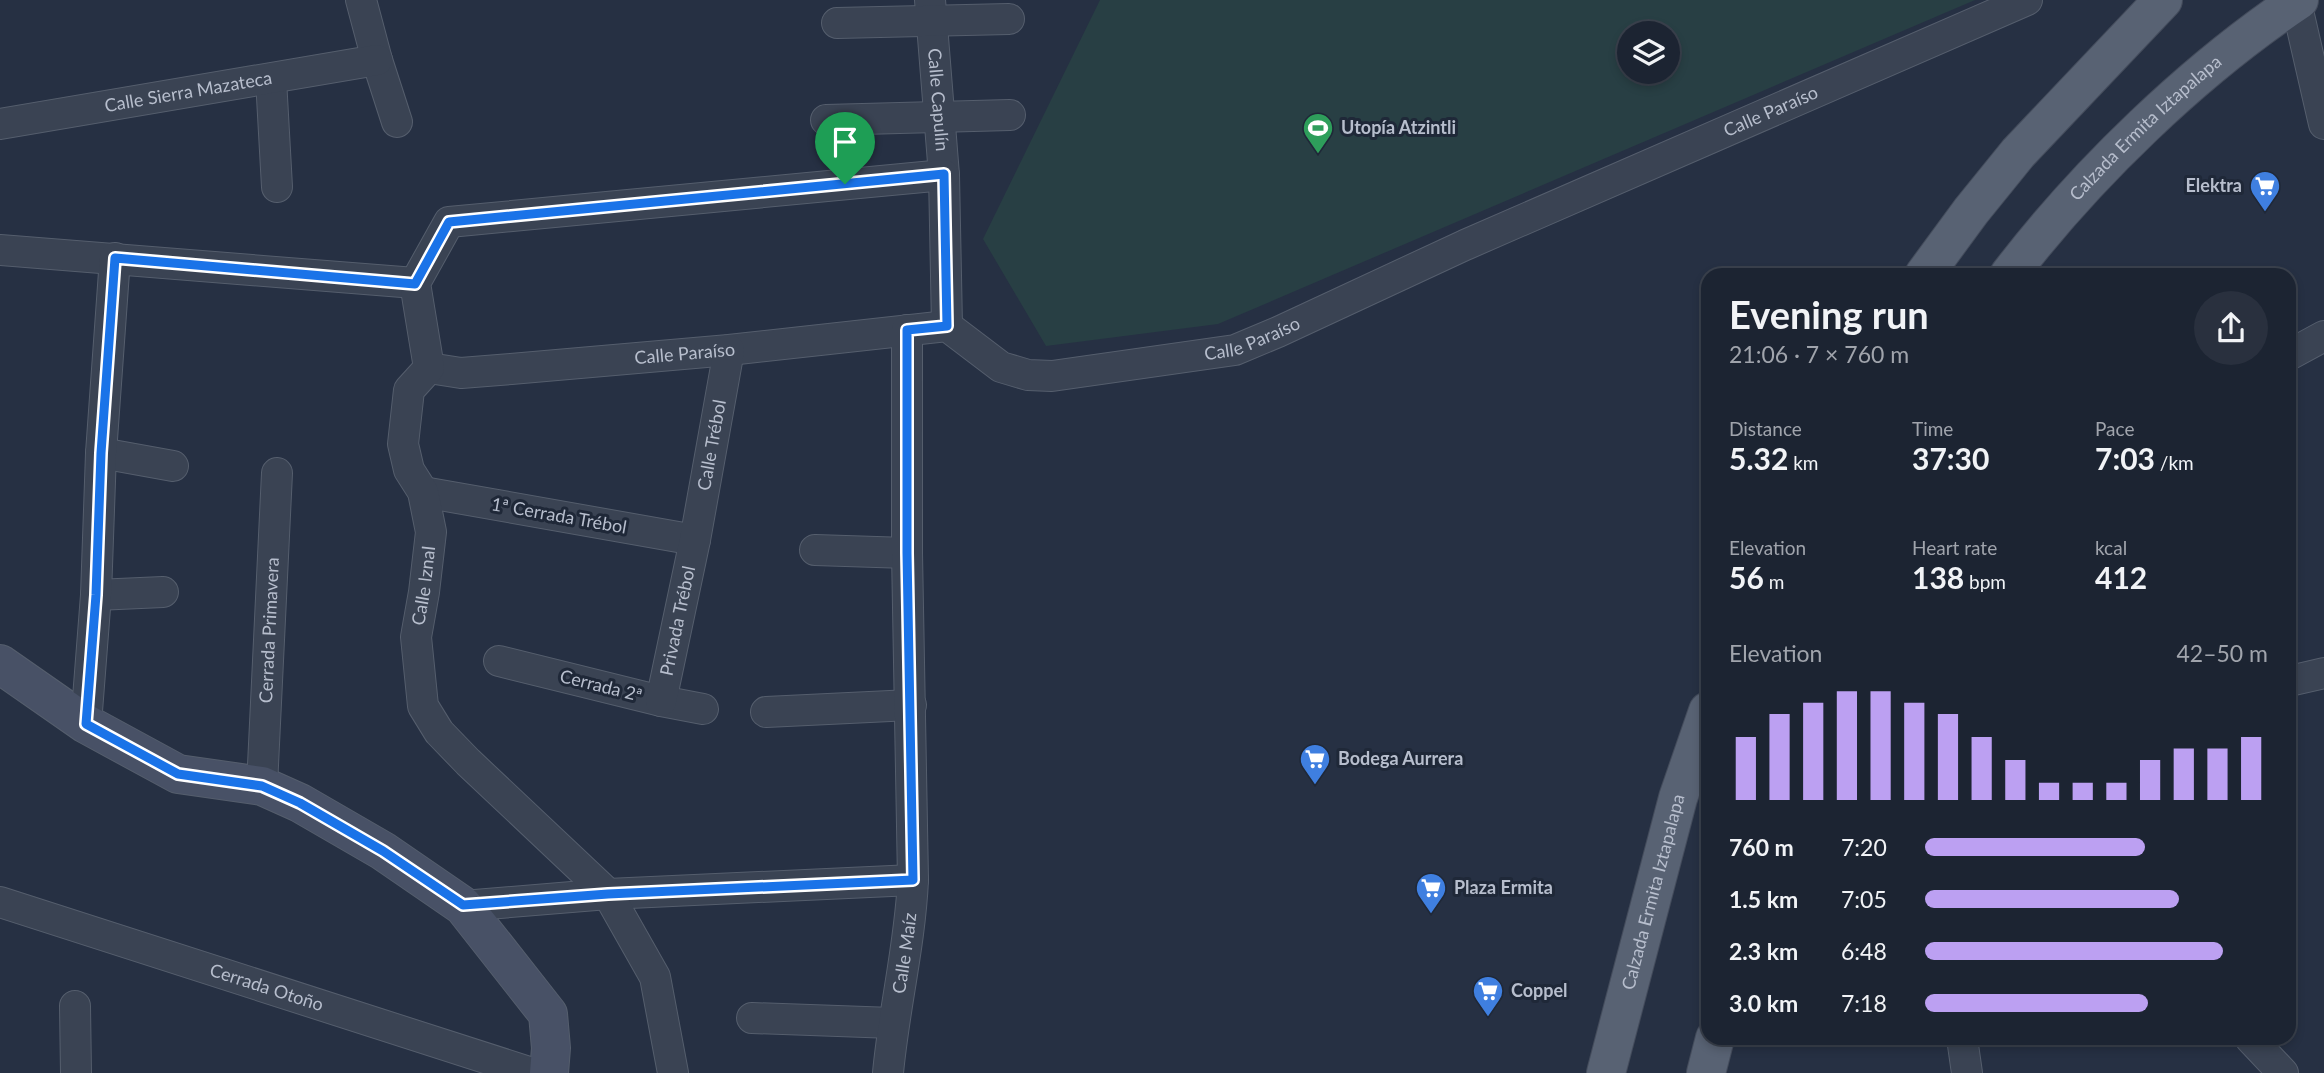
<!DOCTYPE html>
<html lang="en">
<head>
<meta charset="utf-8">
<style>
	body { margin:0; font-family:Lato,sans-serif; background:#29303e; color:#f1f3f6; height:100vh; display:flex; flex-direction:column; font-size:26px; white-space:nowrap }
	* { box-sizing:border-box; margin:0 }
	p { font-size:23px; color:#a0a4ac }
	.icon { flex:none; width:38px; height:38px; fill:none; stroke:currentColor; stroke-width:2; stroke-linecap:round; stroke-linejoin:round }
	.map { position:relative; flex:1; overflow:hidden }
	.panel { position:absolute; left:1701px; top:268px; width:595px; height:777px; display:flex; flex-direction:column; background:#1c2432; border-radius:21px; box-shadow:0 4px 10px #0003,0 0 0 2px #3a414d }
	.panel>* { flex:none }
	.fabs { position:absolute; left:1617px; top:21px; display:grid; gap:14px }
	.fabs a { display:grid; place-items:center; width:63px; height:63px; border-radius:50%; background:#1c2432; box-shadow:0 4px 10px #0003,0 0 0 2px #3a414d; font-size:35px }
	.pin { position:absolute; display:grid; place-items:center; width:60px; height:60px; color:#fff; margin:-72px -30px; border-radius:50% 50% 50% 0; rotate:-45deg; box-shadow:0 0 7px #0007 }
	.pin .icon { rotate:45deg }
	.round { display:grid; place-items:center; flex:none; width:74px; height:74px; border-radius:37px; background:#29303e }
	.overview { display:flex; align-items:center; justify-content:space-between; height:119px; padding:0 28px }
	h1 { font-size:38px; font-weight:700; line-height:52px }
	.metrics { display:grid; grid-template-columns:repeat(3,1fr); gap:10px; height:119px; padding:7px 28px }
	.metrics div { display:grid; align-content:center }
	.metrics b { font-size:30px; font-weight:700 }
	.metrics small { font-size:19px; font-weight:400 }
	.metrics p { font-size:19px }
	.chart { height:196px; padding:14px 28px }
	.chart p { display:flex; justify-content:space-between }
	.chart svg { width:100%; height:126px; margin-top:7px; stroke:#bca0f2; stroke-width:6 }
	ul { padding:0 28px; list-style:none; font-size:23px }
	li { display:grid; grid-template-columns:112px 84px 1fr; align-items:center; height:52px }
	li i { height:18px; border-radius:9px; background:#bca0f2 }
	.map>svg:first-child { display:block }
	.green { fill:#283f44; fill-rule:evenodd }
	.lines { fill:none; stroke-linecap:round; stroke-linejoin:round }
	.street-casing { stroke:#555e6d; stroke-width:32 }
	.secondary-casing { stroke:#555e6d; stroke-width:40 }
	.primary-casing { stroke:#444c5c; stroke-width:40 }
	.street { stroke:#3a4353; stroke-width:30 }
	.secondary { stroke:#485166; stroke-width:38 }
	.primary { stroke:#586273; stroke-width:38 }
	.route-casing { stroke:#fff; stroke-width:14 }
	.route { stroke:#1a73e8; stroke-width:9 }
	.labels { text-anchor:middle; stroke-width:6; stroke-linejoin:round; paint-order:stroke }
	.street-label { font-size:18px; fill:#b7becd; stroke:#1f2838 }
	.poi-label { font-size:18px; font-weight:bold; fill:#b7becd; stroke:#1f2838; text-anchor:start }
</style>
</head>
<body>
<div class="map">
<svg width="2324" height="1073" viewBox="0 0 2324 1073">
	<rect width="100%" height="100%" fill="#263043"/>
	<path class="green" d="M 1100,0 L 1975,0 L 1218,324 L 1046,346 L 983,239 ZM 1629,33 L 1668,33 L 1668,72 L 1629,72 Z"/>
	<g class="lines">
		<g class="street-casing">
			<g id="street">
				<path d="M 361,0 L 377,60 L 397,122"/>
				<path id="s1" d="M 930,0 L 944,175 L 947,326"/>
				<path d="M 2296,2 L 2324,124"/>
				<path d="M 837,23 L 1009,19"/>
				<path d="M 271,79 L 277,187"/>
				<path d="M 826,120 L 1010,115"/>
				<path id="s2" d="M 0,124 L 377,60"/>
				<path d="M 0,250 L 415,283"/>
				<path d="M 2289,355 L 2324,336"/>
				<path id="s3" d="M 429,368 L 461,373 L 511,369 L 729,350 L 947,326 L 1001,367 L 1028,375 L 1052,376 L 1235,350 L 1278,332 L 1465,245 L 2027,0"/>
				<path d="M 101,453 L 173,466"/>
				<path d="M 423,492 L 695,540"/>
				<path d="M 815,550 L 907,553"/>
				<path d="M 96,595 L 163,592"/>
				<path d="M 499,661 L 661,701 L 703,709"/>
				<path d="M 2294,680 L 2324,673"/>
				<path id="s4" d="M 661,701 L 695,540 L 729,350"/>
				<path d="M 766,712 L 911,705"/>
				<path d="M 86,724 L 96,595 L 101,453 L 115,258"/>
				<path id="s5" d="M 262,786 L 277,473"/>
				<path id="s6" d="M 0,902 L 532,1073"/>
				<path d="M 463,906 L 608,894 L 913,880"/>
				<path d="M 75,1006 L 76,1073"/>
				<path d="M 752,1018 L 893,1023"/>
				<path d="M 1962,1038 L 1967,1073"/>
				<path d="M 2250,1038 L 2283,1073"/>
				<path id="s7" d="M 673,1073 L 655,977 L 608,894 L 468,762 L 439,732 L 423,706 L 416,637 L 424,592 L 431,532 L 423,492 L 409,470 L 403,444 L 409,390 L 429,368 L 415,283 L 449,222 L 944,175"/>
				<path id="s8" d="M 888,1073 C 894,1008 910,945 913,880 L 907,553 L 907,330"/>
			</g>
		</g>
		<g class="secondary-casing">
			<path id="secondary" d="M 0,664 L 86,724 L 178,774 L 262,786 L 300,803 L 383,851 L 463,906 L 548,1014 L 551,1048 L 549,1073"/>
		</g>
		<g class="primary-casing">
			<g id="primary">
				<path d="M 1924,275 L 1971,211 L 2018,153 L 2163,0"/>
				<path id="s9" d="M 2009,275 C 2086,174 2194,70 2299,0"/>
				<path id="s10" d="M 1606,1073 L 1678,798 L 1708,711"/>
				<path d="M 1706,1073 L 1715,1038"/>
			</g>
		</g>
		<use href="#street" class="street"/>
		<use href="#secondary" class="secondary"/>
		<use href="#primary" class="primary"/>
	</g>
	<g class="lines">
		<g class="route-casing">
			<path id="route" d="M 944,174 L 947,326 L 907,330 L 907,553 L 913,880 L 608,894 L 463,905 L 383,851 L 300,803 L 262,786 L 178,774 L 86,724 L 96,595 L 101,453 L 115,258 L 415,284 L 449,222 Z"/>
		</g>
		<use href="#route" class="route"/>
	</g>
	<defs>
		<g id="stadium-pin" transform="scale(1.575)"><path d="M0 17L-7.5 6A9.5 9.5 0 1 1 7.5 6Z" fill="#2e9e5b" stroke="#1f2838"/><path d="M0-5a6.5 5 0 1 0 0 10a6.5 5 0 1 0 0-10ZM-3.5-1.8h7v3.6h-7Z" fill="#fff"/></g>
		<g id="supermarket-pin" transform="scale(1.575)"><path d="M0 17L-7.5 6A9.5 9.5 0 1 1 7.5 6Z" fill="#3f7fe0" stroke="#1f2838"/><path d="M-6-5.5h2.5l.6 2H6L4.5 2H-2.5L-4.4-4H-6ZM-1.5 3.2a1.3 1.3 0 1 0 .1 0ZM3 3.2a1.3 1.3 0 1 0 .1 0Z" fill="#fff"/></g>
	</defs>
	<g fill-rule="evenodd">
		<use href="#stadium-pin" x="1318" y="128"/>
		<use href="#supermarket-pin" x="2265" y="186"/>
		<use href="#supermarket-pin" x="1315" y="759"/>
		<use href="#supermarket-pin" x="1431" y="888"/>
		<use href="#supermarket-pin" x="1488" y="991"/>
	</g>
	<g class="labels">
		<g class="street-label">
			<text dy="6" stroke="none"><textPath href="#s2" startOffset="191">Calle Sierra Mazateca</textPath></text>
			<text dy="6" stroke="none"><textPath href="#s1" startOffset="100">Calle Capulín</textPath></text>
			<text dy="6" stroke="none"><textPath href="#s3" startOffset="1412">Calle Paraíso</textPath></text>
			<text dy="6" stroke="none"><textPath href="#s9" startOffset="201">Calzada Ermita Iztapalapa</textPath></text>
			<text dy="6" stroke="none"><textPath href="#s3" startOffset="845">Calle Paraíso</textPath></text>
			<text dy="6" stroke="none"><textPath href="#s3" startOffset="257">Calle Paraíso</textPath></text>
			<text dy="6" stroke="none"><textPath href="#s4" startOffset="261">Calle Trébol</textPath></text>
			<text transform="translate(559 516) rotate(10)" y="6">1ª Cerrada Trébol</text>
			<text dy="6" stroke="none"><textPath href="#s7" startOffset="579">Calle Iznal</textPath></text>
			<text dy="6" stroke="none"><textPath href="#s4" startOffset="82">Privada Trébol</textPath></text>
			<text dy="6" stroke="none"><textPath href="#s5" startOffset="156">Cerrada Primavera</textPath></text>
			<text transform="translate(601 686) rotate(14)" y="6">Cerrada 2ª</text>
			<text dy="6" stroke="none"><textPath href="#s10" startOffset="187">Calzada Ermita Iztapalapa</textPath></text>
			<text dy="6" stroke="none"><textPath href="#s8" startOffset="121">Calle Maíz</textPath></text>
			<text dy="6" stroke="none"><textPath href="#s6" startOffset="280">Cerrada Otoño</textPath></text>
		</g>
		<g class="poi-label">
			<text x="1341" y="134">Utopía Atzintli</text>
			<text x="2242" y="192" text-anchor="end">Elektra</text>
			<text x="1338" y="765">Bodega Aurrera</text>
			<text x="1454" y="894">Plaza Ermita</text>
			<text x="1511" y="997">Coppel</text>
		</g>
	</g>
</svg>
<div class="fabs">
<a><svg class="icon" aria-label="layers" viewBox="0 0 24 24"><path d="M12 4l9 5-9 5-9-5zM3 14l9 5 9-5"/></svg></a>
</div>
<div class="pin" style="left:845px;top:184px;background:#1e9e55"><svg class="icon" aria-label="arrive" viewBox="0 0 24 24"><path d="M6 21V4h12l-3 4 3 4H6"/></svg></div>
<section class="panel">
<div class="overview"><div><h1>Evening run</h1><p>21:06 · 7 × 760 m</p></div><a class="round"><svg class="icon" aria-label="share" viewBox="0 0 24 24"><path d="M12 15V3M7 8l5-5 5 5M5 13v7h14v-7"/></svg></a></div>
<div class="metrics">
<div><p>Distance</p><b>5.32<small> km</small></b></div>
<div><p>Time</p><b>37:30</b></div>
<div><p>Pace</p><b>7:03<small> /km</small></b></div>
</div>
<div class="metrics">
<div><p>Elevation</p><b>56<small> m</small></b></div>
<div><p>Heart rate</p><b>138<small> bpm</small></b></div>
<div><p>kcal</p><b>412</b></div>
</div>
<div class="chart"><p><span>Elevation</span>42–50 m</p>
<svg viewBox="0 0 160 44" preserveAspectRatio="none"><path d="M5 44V22M15 44V14M25 44V10M35 44V6M45 44V6M55 44V10M65 44V14M75 44V22M85 44V30M95 44V38M105 44V38M115 44V38M125 44V30M135 44V26M145 44V26M155 44V22"/></svg>
</div>
<ul>
<li><b>760 m</b>7:20<i style="width:64%"></i></li>
<li><b>1.5 km</b>7:05<i style="width:74%"></i></li>
<li><b>2.3 km</b>6:48<i style="width:87%"></i></li>
<li><b>3.0 km</b>7:18<i style="width:65%"></i></li>
</ul>
</section>
</div>
</body>
</html>
